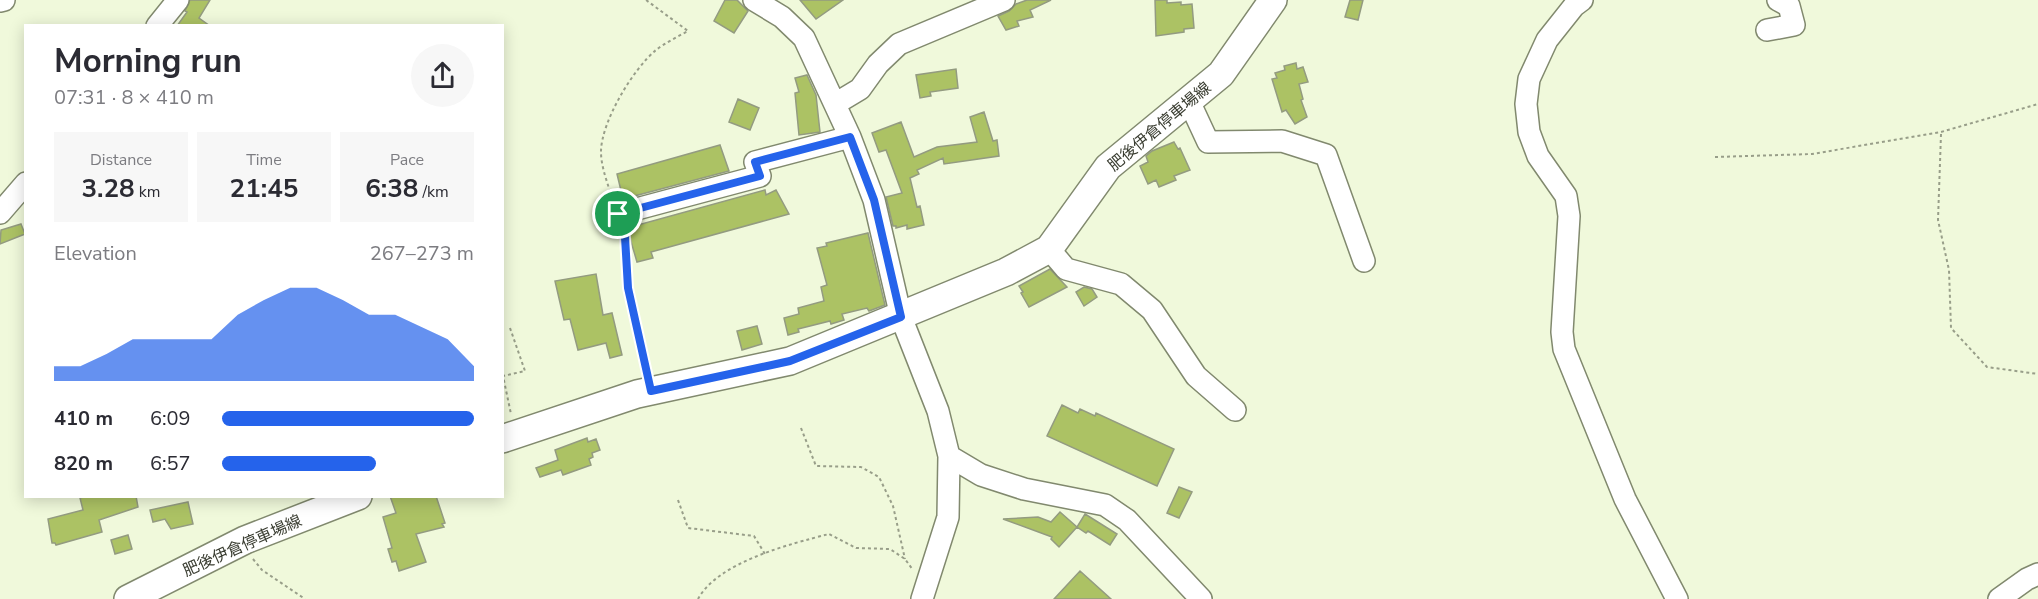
<!DOCTYPE html>
<html lang="en">
<head>
<meta charset="utf-8">
<style>
	body { margin:0; font-family:"Nunito Sans","Noto Sans JP",sans-serif; background:#f7f7f7; color:#2b2b33; height:100vh; display:flex; flex-direction:column; font-size:22px; white-space:nowrap }
	* { box-sizing:border-box; margin:0 }
	p { font-size:20px; color:#7c7c81 }
	.icon { flex:none; width:33px; height:33px; fill:none; stroke:currentColor; stroke-width:2; stroke-linecap:round; stroke-linejoin:round }
	.map { position:relative; flex:1; overflow:hidden }
	.drawer { position:absolute; left:24px; top:24px; width:480px; height:474px; display:flex; flex-direction:column; background:#fff; border-radius:0px; box-shadow:0 3px 15px #0003 }
	.drawer>* { flex:none }
	.pin { position:absolute; display:grid; place-items:center; width:51px; height:51px; color:#fff; margin:-26px; border:3px solid #fff; border-radius:50%; box-shadow:0 2px 6px #0007 }
	.round { display:grid; place-items:center; flex:none; width:63px; height:63px; border-radius:32px; background:#f7f7f7 }
	.summary { display:flex; align-items:center; justify-content:space-between; height:102px; padding:0 30px }
	h1 { font-size:33px; font-weight:700; line-height:45px }
	.figures { display:grid; grid-template-columns:repeat(3,1fr); gap:9px; height:102px; padding:6px 30px }
	.figures div { display:grid; align-content:center; border-radius:0px; background:#f7f7f7; text-align:center }
	.figures b { font-size:26px; font-weight:700 }
	.figures small { font-size:16px; font-weight:400 }
	.figures p { font-size:16px }
	.chart { height:168px; padding:12px 30px }
	.chart p { display:flex; justify-content:space-between }
	.chart svg { width:100%; height:108px; margin-top:6px; fill:#2563eb; opacity:.7 }
	ul { padding:0 30px; list-style:none; font-size:20px }
	li { display:grid; grid-template-columns:96px 72px 1fr; align-items:center; height:45px }
	li i { height:15px; border-radius:8px; background:#2563eb }
	.map>svg:first-child { display:block }
	.building { fill:#acc264; stroke:#939b80; stroke-width:1.5 }
	.lines { fill:none; stroke-linecap:round; stroke-linejoin:round }
	.minor-casing { stroke:#81896e; stroke-width:24 }
	.major-casing { stroke:#81896e; stroke-width:30 }
	.path { stroke:#989e89; stroke-width:2; stroke-dasharray:3 3; stroke-linecap:butt }
	.minor { stroke:#fff; stroke-width:21 }
	.major { stroke:#fff; stroke-width:27 }
	.route-casing { stroke:#fff; stroke-width:12 }
	.route { stroke:#2563eb; stroke-width:8 }
	.labels { text-anchor:middle; stroke-width:5; stroke-linejoin:round; paint-order:stroke }
	.street-label { font-size:16px; fill:#393c30; stroke:#fff }
</style>
</head>
<body>
<div class="map">
<svg width="2038" height="599" viewBox="0 0 2038 599">
	<rect width="100%" height="100%" fill="#f0f9db"/>
	<path class="building" d="M 190,0 L 210,0 L 199,18 L 210,26 L 177,26 L 187,12 L 185,11 Z
		M 725,0 L 737,0 L 748,11 L 734,33 L 714,21 Z
		M 800,0 L 843,0 L 816,19 Z
		M 1027,0 L 1051,0 L 1030,10 L 1033,17 L 1017,21 L 1019,26 L 1006,30 L 998,16 L 1009,11 L 1016,4 Z
		M 1155,0 L 1167,0 L 1167,3 L 1181,2 L 1181,5 L 1192,4 L 1194,28 L 1184,29 L 1184,32 L 1156,36 Z
		M 1350,0 L 1363,0 L 1358,20 L 1345,17 Z
		M 1296,63 L 1297,69 L 1303,67 L 1308,82 L 1299,84 L 1303,99 L 1301,100 L 1307,117 L 1295,124 L 1286,110 L 1282,112 L 1272,79 L 1277,78 L 1275,73 L 1285,70 L 1284,66 Z
		M 956,69 L 958,88 L 930,92 L 931,96 L 920,98 L 916,75 Z
		M 807,75 L 816,95 L 820,132 L 799,135 L 795,93 L 799,92 L 795,78 Z
		M 738,99 L 759,108 L 750,130 L 729,122 Z
		M 984,112 L 993,141 L 997,140 L 999,156 L 944,164 L 943,158 L 917,170 L 919,174 L 910,178 L 917,207 L 920,206 L 924,225 L 907,229 L 907,225 L 896,228 L 896,226 L 893,226 L 886,197 L 902,193 L 886,150 L 879,152 L 872,133 L 901,122 L 914,157 L 937,147 L 977,142 L 970,117 Z
		M 1174,142 L 1178,149 L 1180,148 L 1190,170 L 1174,176 L 1176,180 L 1159,187 L 1156,180 L 1148,184 L 1140,166 L 1148,162 L 1146,156 L 1152,151 Z
		M 720,145 L 729,171 L 623,199 L 617,174 Z
		M 765,190 L 766,195 L 776,190 L 789,214 L 651,252 L 653,258 L 637,262 L 627,228 Z
		M 21,224 L 25,234 L 0,244 L 1,230 Z
		M 868,233 L 885,305 L 869,311 L 867,308 L 842,314 L 844,320 L 831,324 L 830,321 L 798,329 L 799,332 L 788,335 L 784,318 L 799,314 L 798,308 L 824,301 L 821,287 L 827,285 L 817,248 L 827,246 L 826,243 Z
		M 1050,269 L 1067,287 L 1029,307 L 1021,293 L 1023,292 L 1019,286 Z
		M 596,274 L 603,315 L 612,313 L 622,355 L 610,358 L 606,343 L 578,350 L 570,319 L 564,320 L 555,281 Z
		M 1084,287 L 1092,289 L 1097,297 L 1084,306 L 1076,292 Z
		M 757,326 L 762,344 L 742,350 L 737,331 Z
		M 1062,405 L 1078,413 L 1080,409 L 1095,416 L 1096,413 L 1174,449 L 1157,486 L 1047,436 Z
		M 587,438 L 588,442 L 596,439 L 600,450 L 592,453 L 593,457 L 589,459 L 591,465 L 563,475 L 561,470 L 540,477 L 536,468 L 558,460 L 555,450 Z
		M 1179,487 L 1192,492 L 1179,518 L 1167,513 Z
		M 86,496 L 136,496 L 138,507 L 99,520 L 102,532 L 56,545 L 55,543 L 52,543 L 48,519 L 83,510 L 80,498 Z
		M 390,496 L 436,496 L 445,523 L 442,524 L 444,527 L 416,534 L 426,562 L 399,571 L 396,561 L 392,562 L 388,549 L 392,548 L 383,517 L 396,513 Z
		M 188,502 L 193,524 L 171,529 L 165,519 L 153,522 L 150,510 Z
		M 1060,512 L 1077,527 L 1059,547 L 1051,539 L 1052,537 L 1003,519 L 1038,517 L 1051,522 Z
		M 1085,514 L 1117,534 L 1110,545 L 1088,531 L 1086,533 L 1077,527 Z
		M 128,535 L 132,549 L 115,554 L 111,540 Z
		M 1080,571 L 1111,599 L 1054,599 Z"/>
	<g class="lines">
		<g class="minor-casing">
			<path id="minor" d="M 754,0 L 782,17 L 804,38 L 850,137 L 874,200 L 901,317 L 938,411 L 949,456 L 948,517 L 922,599
				M 1582,0 L 1574,6 L 1547,40 L 1529,79 L 1526,104 L 1529,132 L 1538,156 L 1566,196 L 1569,216 L 1562,332 L 1564,349 L 1625,499 L 1677,599
				M 0,1 L 4,0
				M 157,26 L 178,0
				M 1767,30 L 1794,25 L 1789,6 L 1778,0
				M 1188,99 L 1208,142 L 1282,141 L 1326,155 L 1364,261
				M 835,104 L 860,89 L 878,64 L 899,44 L 1004,0
				M 0,213 L 26,183
				M 618,214 L 760,176 L 755,162 L 850,137
				M 1049,249 L 1066,269 L 1121,284 L 1152,310 L 1196,376 L 1235,410
				M 949,456 L 981,475 L 1024,489 L 1105,505 L 1127,520 L 1201,599
				M 1999,599 L 2027,579 L 2038,574"/>
		</g>
		<g class="major-casing">
			<path id="major" d="M 502,439 L 637,394 L 790,361 L 1006,272 L 1049,249 L 1108,167 L 1221,74 L 1273,0
				M 128,599 L 245,540 L 358,496"/>
		</g>
		<path class="path" d="M 1941,134 L 1938,220 L 1949,270 L 1951,328 L 1987,367 L 2038,374
			M 1715,157 L 1812,154 L 1941,132 L 2038,104
			M 612,198 C 608,184 601,167 601,152 C 601,122 633,69 656,50 C 665,43 677,37 688,31 L 646,0
			M 624,231 L 628,288 L 646,371
			M 510,328 L 525,371 L 503,376 L 511,414
			M 801,428 L 816,466 L 861,467 L 879,477 L 893,506 L 905,559
			M 678,500 L 688,528 L 754,536 L 765,554
			M 253,559 L 262,570 L 305,599
			M 698,599 C 718,562 790,544 829,534 L 856,548 L 890,549 L 905,559 L 913,570"/>
		<use href="#minor" class="minor"/>
		<use href="#major" class="major"/>
	</g>
	<g class="lines">
		<g class="route-casing">
			<path id="route" d="M 850,137 L 874,200 L 901,317 L 790,361 L 651,391 L 628,288 L 625,237 L 618,214 L 760,176 L 755,162 Z"/>
		</g>
		<use href="#route" class="route"/>
	</g>
	<g class="labels">
		<g class="street-label">
			<text transform="translate(1159 126) rotate(-40)" y="6">肥後伊倉停車場線</text>
			<text transform="translate(242 545) rotate(-24)" y="6">肥後伊倉停車場線</text>
		</g>
	</g>
</svg>
<div class="pin" style="left:618px;top:214px;background:#1e9e55"><svg class="icon" aria-label="arrive" viewBox="0 0 24 24"><path d="M6 21V4h12l-3 4 3 4H6"/></svg></div>
<section class="drawer">
<div class="summary"><div><h1>Morning run</h1><p>07:31 · 8 × 410 m</p></div><a class="round"><svg class="icon" aria-label="share" viewBox="0 0 24 24"><path d="M12 15V3M7 8l5-5 5 5M5 13v7h14v-7"/></svg></a></div>
<div class="figures">
<div><p>Distance</p><b>3.28<small> km</small></b></div>
<div><p>Time</p><b>21:45</b></div>
<div><p>Pace</p><b>6:38<small> /km</small></b></div>
</div>
<div class="chart"><p><span>Elevation</span>267–273 m</p>
<svg viewBox="0 0 160 44" preserveAspectRatio="none"><path d="M0 44V38L10 38L20 33L30 27L40 27L50 27L60 27L70 17L80 11L90 6L100 6L110 11L120 17L130 17L140 22L150 27L160 38V44z"/></svg>
</div>
<ul>
<li><b>410 m</b>6:09<i style="width:100%"></i></li>
<li><b>820 m</b>6:57<i style="width:61%"></i></li>
</ul>
</section>
</div>
</body>
</html>
